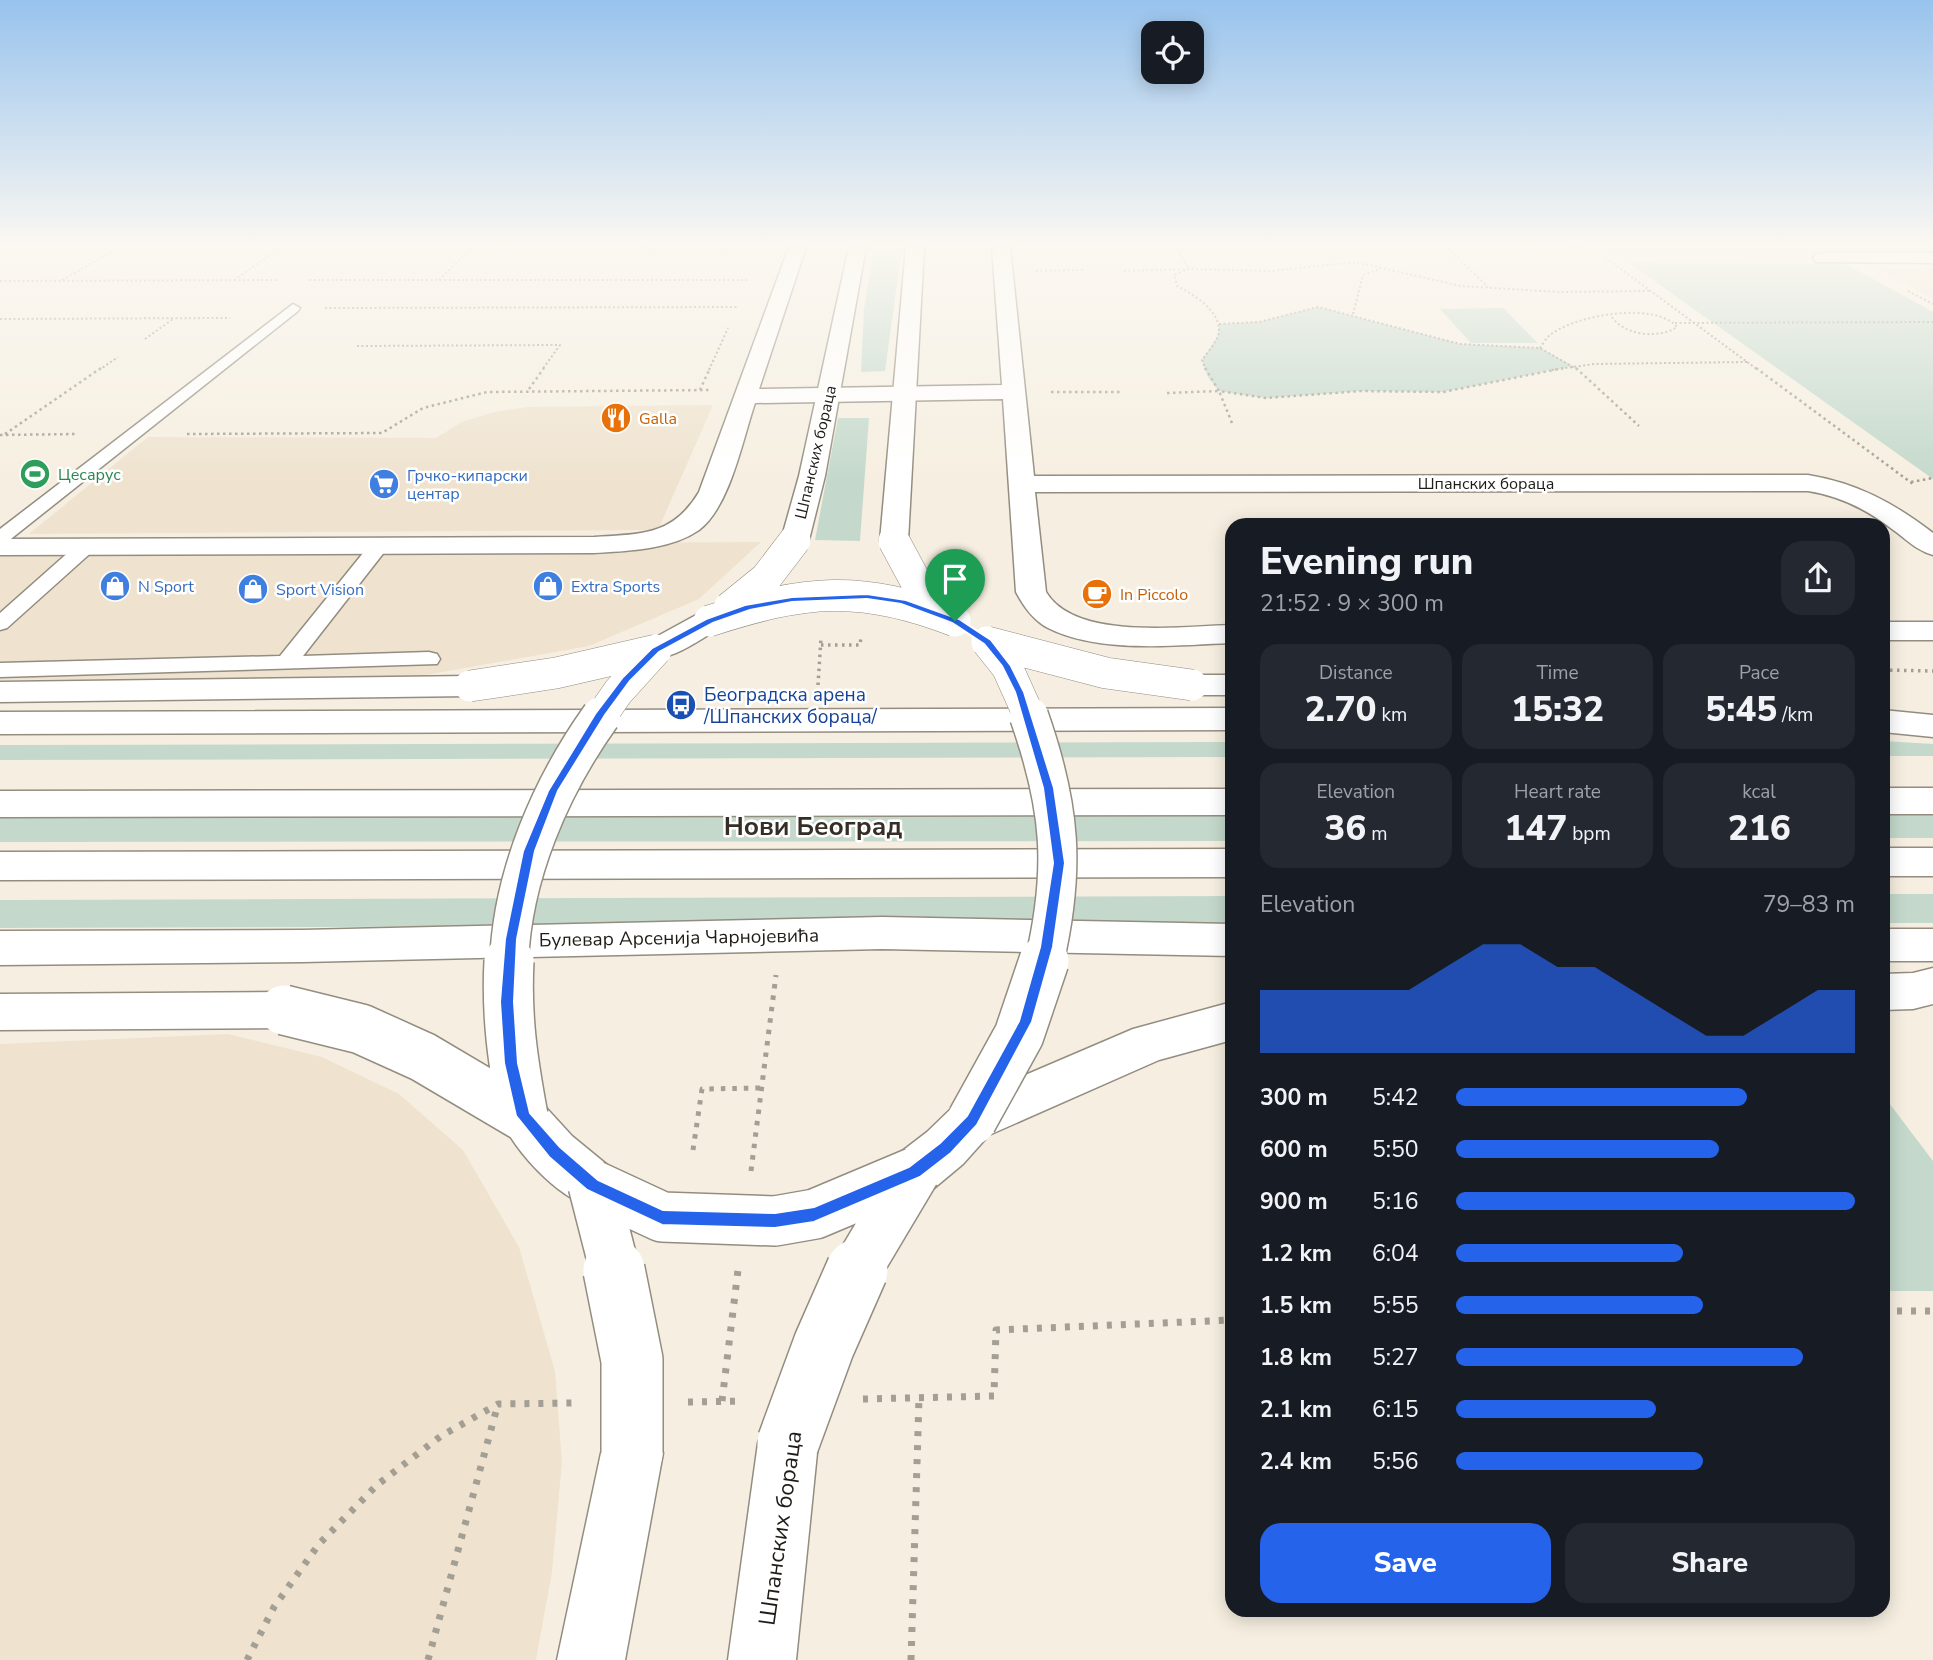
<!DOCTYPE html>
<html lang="en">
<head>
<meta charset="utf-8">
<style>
	body { margin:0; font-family:"Nunito Sans",sans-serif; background:#242831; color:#f1f3f6; height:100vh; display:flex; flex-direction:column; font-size:26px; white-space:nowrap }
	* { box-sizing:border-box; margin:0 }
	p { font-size:23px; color:#9ea1a6 }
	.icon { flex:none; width:38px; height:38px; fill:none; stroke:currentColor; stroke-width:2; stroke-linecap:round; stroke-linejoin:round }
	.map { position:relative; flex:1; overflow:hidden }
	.panel { position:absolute; left:1225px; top:518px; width:665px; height:1099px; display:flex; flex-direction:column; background:#171b24; border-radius:21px; box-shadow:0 4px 18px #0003 }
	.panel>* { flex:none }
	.tools { position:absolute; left:1141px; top:21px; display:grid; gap:14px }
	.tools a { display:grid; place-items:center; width:63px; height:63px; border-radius:14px; background:#171b24; box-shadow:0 4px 18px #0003; font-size:35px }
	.pin { position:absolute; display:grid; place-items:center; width:60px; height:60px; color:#fff; margin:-72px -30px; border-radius:50% 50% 50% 0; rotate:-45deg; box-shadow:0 0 7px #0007 }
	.pin .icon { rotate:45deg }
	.round { display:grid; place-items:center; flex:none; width:74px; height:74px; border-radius:21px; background:#242831 }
	.summary { display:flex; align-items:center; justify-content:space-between; height:119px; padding:0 35px }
	h1 { font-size:38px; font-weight:800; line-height:52px }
	.stats { display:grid; grid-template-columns:repeat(3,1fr); gap:10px; height:119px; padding:7px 35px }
	.stats div { display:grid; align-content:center; border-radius:18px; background:#242831; text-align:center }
	.stats b { font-size:35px; font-weight:800 }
	.stats small { font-size:19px; font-weight:400 }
	.stats p { font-size:19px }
	.chart { height:196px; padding:14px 35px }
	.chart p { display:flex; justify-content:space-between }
	.chart svg { width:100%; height:126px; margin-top:7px; fill:#2563eb; opacity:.7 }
	.cta { display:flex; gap:14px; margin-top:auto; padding:14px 35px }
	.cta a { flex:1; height:80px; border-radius:21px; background:#2563eb; color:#fff; font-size:28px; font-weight:800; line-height:80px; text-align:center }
	.cta a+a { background:#242831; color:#f1f3f6 }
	ul { padding:0 35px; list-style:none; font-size:23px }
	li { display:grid; grid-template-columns:112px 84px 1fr; align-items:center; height:52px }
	li i { height:18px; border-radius:9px; background:#2563eb }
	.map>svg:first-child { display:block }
	.built { fill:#efe3cf }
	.green { fill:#c4d9cc }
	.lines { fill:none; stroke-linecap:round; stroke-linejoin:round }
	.service-casing { stroke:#938d80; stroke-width:3 }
	.minor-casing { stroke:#938d80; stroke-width:3 }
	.tertiary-casing { stroke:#938d80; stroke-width:3 }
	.trunk-casing { stroke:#938d80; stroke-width:3 }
	.path-far4 { stroke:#a49f94; stroke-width:2; stroke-dasharray:2 2.5; stroke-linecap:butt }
	.path-far3 { stroke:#a49f94; stroke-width:2.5; stroke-dasharray:2.5 3.5; stroke-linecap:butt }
	.path-far2 { stroke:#a49f94; stroke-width:3.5; stroke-dasharray:2.5 4.5; stroke-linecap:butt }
	.path-far1 { stroke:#a49f94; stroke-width:5; stroke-dasharray:4.5 7; stroke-linecap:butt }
	.path { stroke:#a49f94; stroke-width:7; stroke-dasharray:5 9; stroke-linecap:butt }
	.service { fill:#fff; fill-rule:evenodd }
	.minor { fill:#fff; fill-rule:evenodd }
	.tertiary { fill:#fff; fill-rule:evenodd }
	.trunk { fill:#fff; fill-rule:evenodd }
	.tertiary-bridge-far3-casing { stroke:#938d80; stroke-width:32; stroke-linecap:butt }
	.tertiary-bridge-far2-casing { stroke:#938d80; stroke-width:41; stroke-linecap:butt }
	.tertiary-bridge-far1-casing { stroke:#938d80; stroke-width:52; stroke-linecap:butt }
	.tertiary-bridge-casing { stroke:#938d80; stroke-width:64; stroke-linecap:butt }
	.tertiary-bridge-far3 { stroke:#fff; stroke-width:31 }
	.tertiary-bridge-far2 { stroke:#fff; stroke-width:38 }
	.tertiary-bridge-far1 { stroke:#fff; stroke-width:49 }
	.tertiary-bridge { stroke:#fff; stroke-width:61 }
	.route { fill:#2563eb; stroke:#fff; stroke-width:2; fill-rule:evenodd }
	.labels { text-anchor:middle; stroke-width:5; stroke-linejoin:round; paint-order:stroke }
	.far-food-label { font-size:16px; fill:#c56008; stroke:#fff; text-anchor:start }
	.far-street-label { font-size:16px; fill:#1f1c17; stroke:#fff }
	.far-leisure-label { font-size:16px; fill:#27864d; stroke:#fff; text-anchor:start }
	.far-shop-label { font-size:16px; fill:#366cbe; stroke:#fff; text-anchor:start }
	.transit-label { font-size:19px; fill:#164399; stroke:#fff; text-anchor:start }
	.street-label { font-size:19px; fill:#1f1c17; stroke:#fff }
	.near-street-label { font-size:23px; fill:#1f1c17; stroke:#fff }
	.district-label { font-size:26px; font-weight:bold; fill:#342e24; stroke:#fff }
</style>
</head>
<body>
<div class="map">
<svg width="1933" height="1660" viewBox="0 0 1933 1660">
	<rect width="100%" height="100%" fill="#f6efe1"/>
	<path class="built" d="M 1933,268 L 1933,299 L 1876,269 Z
		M 713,405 L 658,530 L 29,534 L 148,437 L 436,438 L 462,422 L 494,412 L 528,407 Z
		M 761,542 L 699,599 L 589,646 L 420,676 L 0,680 L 0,546 Z
		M 228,1034 L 322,1057 L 399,1094 L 463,1150 L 519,1247 L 555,1371 L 562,1462 L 552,1572 L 536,1660 L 0,1660 L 0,1044 Z"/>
	<path class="green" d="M 874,247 L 902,247 L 885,371 L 861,372 L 864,309 Z
		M 1605,247 L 1933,247 L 1933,255 L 1616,255 Z
		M 1629,263 L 1846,264 L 1933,312 L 1933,479 Z
		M 1318,307 L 1460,344 L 1540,348 L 1573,366 L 1443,392 L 1361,391 L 1266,398 L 1219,391 L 1208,377 L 1202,360 L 1218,336 L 1219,324 L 1259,322 Z
		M 1503,308 L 1538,343 L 1471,343 L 1440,309 Z
		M 838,418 L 869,418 L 860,541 L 815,540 Z
		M 1883,741 L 1933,744 L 1933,756 L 1883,756 Z
		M 1232,742 L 1232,757 L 0,760 L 0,745 Z
		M 1883,813 L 1933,813 L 1933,838 L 1883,838 Z
		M 1232,814 L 1232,841 L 0,842 L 0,818 Z
		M 1883,894 L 1933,894 L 1933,923 L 1883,923 Z
		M 1232,896 L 1232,924 L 0,928 L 0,900 Z
		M 1883,1095 L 1933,1161 L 1933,1291 L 1883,1291 Z"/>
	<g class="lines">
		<g class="service-casing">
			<path id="service" d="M 293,304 L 300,308 L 298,311 L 7,542 L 0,544 L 0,529 Z
				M 87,540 L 97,546 L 94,550 L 7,628 L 0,630 L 0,613 L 80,542 Z
				M 379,540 L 389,546 L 303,656 L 429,652 L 437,654 L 440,659 L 437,664 L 0,677 L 0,663 L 280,656 L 372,542 Z"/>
		</g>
		<g class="minor-casing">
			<path id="minor" d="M 789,247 L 806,247 L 759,389 L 1002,385 L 992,247 L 1010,247 L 1034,476 L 1808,475 C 1857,483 1894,503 1933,533 L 1933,555 C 1917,551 1905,538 1892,529 C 1866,509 1840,496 1808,491 L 1035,492 L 1046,592 C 1075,641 1183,626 1232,625 L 1232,643 C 1176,645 1100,654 1048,628 C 1033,620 1024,607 1016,592 L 1003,399 L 755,403 C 743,438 730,507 699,530 C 670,550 627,551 594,553 L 0,555 L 0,539 L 594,537 C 641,534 673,536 699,492 Z
				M 1822,253 L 1933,253 L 1933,263 L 1816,262 L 1813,258 L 1816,254 Z
				M 1883,622 L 1933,622 L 1933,640 L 1883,640 Z"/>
		</g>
		<g class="tertiary-casing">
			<path id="tertiary" d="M 849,247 L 866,247 L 825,476 L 809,540 L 805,546 L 795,548 L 785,546 L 781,540 L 799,476 Z
				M 906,247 L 924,247 L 908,541 L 904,547 L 894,549 L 884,547 L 880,541 Z
				M 709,612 L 720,614 L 724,621 L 720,628 C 698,640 671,663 645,657 L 640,650 L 645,643 L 698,614 Z
				M 1192,675 L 1232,675 L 1232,695 L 1192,695 L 1180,692 L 1175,685 L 1180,678 Z
				M 470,676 L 482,679 L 487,686 L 482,693 L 470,696 L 0,702 L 0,682 Z
				M 1232,708 L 1232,730 L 0,734 L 0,712 Z
				M 882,917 L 1232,924 L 1232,956 L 882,949 L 303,962 L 0,965 L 0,931 L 303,930 Z
				M 1883,929 L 1933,929 L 1933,961 L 1883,961 Z
				M 1933,968 L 1933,1004 L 1913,1009 L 1883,1010 L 1883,974 L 1913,973 Z
				M 284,992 L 300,997 L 307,1010 L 300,1023 L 284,1028 L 0,1030 L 0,994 Z
				M 1232,1002 L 1232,1040 L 1159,1060 L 989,1135 L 963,1164 L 933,1189 L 915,1196 L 897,1189 L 889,1172 L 897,1155 L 927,1132 L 955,1105 L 1133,1029 Z
				M 523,1094 L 540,1101 L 572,1136 L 611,1168 L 619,1185 L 611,1202 L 593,1209 C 554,1194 516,1153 499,1116 L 506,1101 Z
				M 788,1413 L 810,1421 L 818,1443 L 796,1660 L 728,1660 L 758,1443 L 766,1421 Z
				M 632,1422 L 654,1431 L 663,1453 L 625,1660 L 557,1660 L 601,1453 L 610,1431 Z"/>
		</g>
		<g class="trunk-casing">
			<path id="trunk" d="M 1883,710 L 1933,715 L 1933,737 L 1883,732 Z
				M 1883,788 L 1933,788 L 1933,814 L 1883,814 Z
				M 1232,789 L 1232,815 L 0,817 L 0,791 Z
				M 1883,848 L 1933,848 L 1933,876 L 1883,876 Z
				M 1232,849 L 1232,877 L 0,880 L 0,852 Z"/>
		</g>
		<path class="path-far4" d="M 647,247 L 644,251 L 761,251
			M 1572,247 L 1593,249
			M 1448,249 L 1488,287
			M 1606,258 L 1758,370
			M 1036,271 L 1084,270
			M 1124,271 L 1189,269 L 1177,249
			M 62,280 L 121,247
			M 234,280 L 282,247
			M 309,280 L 748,280
			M 439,280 L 473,247
			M 0,281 L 279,280
			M 1908,291 L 1933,304
			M 325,308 L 737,307
			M 1353,314 L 1363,275 L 1380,269
			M 0,319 L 230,318
			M 1675,323 L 1933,322
			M 1219,324 L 1259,322 L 1318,307 L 1460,344 L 1540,348 L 1578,370
			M 145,339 L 173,319
			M 357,346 L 560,345 L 542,370
			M 1540,348 C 1543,344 1546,338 1550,335 C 1575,315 1655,301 1677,327 C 1659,339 1625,336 1612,317
			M 99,370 L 118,357
			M 709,370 L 728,328
			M 1206,370 L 1202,360 C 1207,353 1215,344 1218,336 C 1225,313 1193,294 1177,286 L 1174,275 L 1189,269 L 1272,271 L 1355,262 L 1461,286 L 1559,292 L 1650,291
			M 1552,370 L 1594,364 L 1747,362"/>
		<path class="path-far3" d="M 1205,368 L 1219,391 L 1266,398 L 1361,391 L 1443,392 L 1564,368
			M 1576,368 L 1639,426
			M 1756,368 L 1913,484
			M 529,389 L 544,368
			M 700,390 L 710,368
			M 1051,392 L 1120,392
			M 1167,393 L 1219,391 L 1232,423
			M 5,434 L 101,368
			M 187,434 L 382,433 L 423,408 L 487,392 L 709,390
			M 0,435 L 77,434
			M 1911,482 L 1933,478"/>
		<path class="path-far2" d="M 821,645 L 860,645 L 861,637
			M 1883,670 L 1933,671
			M 818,685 L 821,638"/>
		<path class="path-far1" d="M 693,1150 L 702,1089 L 762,1088
			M 751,1171 L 776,975"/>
		<path class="path" d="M 1883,1311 L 1933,1311
			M 863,1399 L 994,1396 L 996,1330 L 1232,1320
			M 722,1401 L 738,1270
			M 688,1402 L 743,1401
			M 247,1660 L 274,1607 L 319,1544 L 377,1485 L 441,1436 L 498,1404 L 575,1403
			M 428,1660 L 498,1404
			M 911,1660 L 919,1398"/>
		<use href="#service" class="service"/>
		<use href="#minor" class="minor"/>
		<use href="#tertiary" class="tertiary"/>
		<use href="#trunk" class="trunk"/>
		<g class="tertiary-bridge-far3-casing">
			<path id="tertiary-bridge-far3" d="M 894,541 L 915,580 L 946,612
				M 729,608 L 766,578 L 795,540
				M 709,621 C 805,590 860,584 955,621
				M 987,642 L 1106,673 L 1192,685
				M 987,642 L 1007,667 L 1030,718
				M 470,686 L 556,673 L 656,650
				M 600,718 L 618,692 L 656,650"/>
		</g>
		<g class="tertiary-bridge-far2-casing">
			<path id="tertiary-bridge-far2" d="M 1029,716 C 1061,807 1066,869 1044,963
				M 509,963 C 512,875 551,786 601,716"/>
		</g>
		<g class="tertiary-bridge-far1-casing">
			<path id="tertiary-bridge-far1" d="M 509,961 C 506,1017 513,1062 523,1116
				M 284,1010 L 361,1029 L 423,1057 L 523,1116
				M 972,1120 L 1019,1035 L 1044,961
				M 593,1185 L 662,1217 L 775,1221 L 815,1214 L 915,1172
				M 593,1185 L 615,1271
				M 856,1271 L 915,1172"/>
		</g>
		<g class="tertiary-bridge-casing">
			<path id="tertiary-bridge" d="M 614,1270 L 632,1360 L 632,1453
				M 788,1443 L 824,1345 L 857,1270"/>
		</g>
		<use href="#tertiary-bridge-far3" class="tertiary-bridge-far3"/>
		<use href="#tertiary-bridge-far2" class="tertiary-bridge-far2"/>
		<use href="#tertiary-bridge-far1" class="tertiary-bridge-far1"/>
		<use href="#tertiary-bridge" class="tertiary-bridge"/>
	</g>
	<linearGradient id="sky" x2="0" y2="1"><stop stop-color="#98c3ed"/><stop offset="0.51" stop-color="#fbf8f2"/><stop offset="1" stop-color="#fbf8f2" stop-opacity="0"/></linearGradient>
	<rect width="1933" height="480" fill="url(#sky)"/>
	<path class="route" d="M 867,594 L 906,600 L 959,619 L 991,640 L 1011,666 L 1024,692 L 1054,788 L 1065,863 L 1053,947 L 1032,1022 L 977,1125 L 951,1153 L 920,1177 L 814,1222 L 775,1228 L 662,1225 L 587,1190 L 549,1157 L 516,1116 L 504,1063 L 500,1002 L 505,939 L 523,851 L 548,791 L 595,714 L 623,677 L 652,648 L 706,619 L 745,605 L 792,597 ZM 867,599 L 901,604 L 952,623 L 984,644 L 1002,666 L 1015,692 L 1043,788 L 1053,863 L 1040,947 L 1019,1021 L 967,1116 L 940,1143 L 909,1167 L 814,1207 L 775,1213 L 663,1210 L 598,1180 L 560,1147 L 530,1113 L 518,1063 L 514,1002 L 517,939 L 535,851 L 558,791 L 605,715 L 630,681 L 659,652 L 713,623 L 750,610 L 792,602 Z"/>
	<defs>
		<g id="restaurant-disc" transform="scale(1.575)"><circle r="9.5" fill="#e8710a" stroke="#fff"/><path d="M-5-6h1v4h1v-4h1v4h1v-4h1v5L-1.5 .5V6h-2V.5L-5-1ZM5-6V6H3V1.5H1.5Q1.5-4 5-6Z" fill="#fff"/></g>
		<g id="stadium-disc" transform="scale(1.575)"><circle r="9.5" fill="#2e9e5b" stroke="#fff"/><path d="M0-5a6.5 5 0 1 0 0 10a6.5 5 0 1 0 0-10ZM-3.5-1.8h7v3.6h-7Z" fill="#fff"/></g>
		<g id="supermarket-disc" transform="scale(1.575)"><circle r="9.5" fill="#3f7fe0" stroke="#fff"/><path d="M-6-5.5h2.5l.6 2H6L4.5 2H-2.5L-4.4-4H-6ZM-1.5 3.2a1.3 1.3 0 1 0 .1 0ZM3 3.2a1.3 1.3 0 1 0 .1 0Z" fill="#fff"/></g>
		<g id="shop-disc" transform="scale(1.575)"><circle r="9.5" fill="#3f7fe0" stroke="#fff"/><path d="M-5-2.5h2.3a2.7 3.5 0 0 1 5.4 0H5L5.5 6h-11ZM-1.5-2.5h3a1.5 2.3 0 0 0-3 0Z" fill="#fff"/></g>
		<g id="cafe-disc" transform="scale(1.575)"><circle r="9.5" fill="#e8710a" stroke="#fff"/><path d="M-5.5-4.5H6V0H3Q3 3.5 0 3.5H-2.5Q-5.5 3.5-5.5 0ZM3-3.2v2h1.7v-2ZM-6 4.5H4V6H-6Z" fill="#fff"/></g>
		<g id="bus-disc" transform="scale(1.575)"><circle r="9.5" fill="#1a4fb4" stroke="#fff"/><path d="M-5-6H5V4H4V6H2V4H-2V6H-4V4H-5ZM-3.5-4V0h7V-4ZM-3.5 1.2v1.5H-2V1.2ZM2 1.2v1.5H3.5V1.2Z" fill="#fff"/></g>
	</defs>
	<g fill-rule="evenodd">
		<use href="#restaurant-disc" x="616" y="418"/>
		<use href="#stadium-disc" x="35" y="474"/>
		<use href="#supermarket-disc" x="384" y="484"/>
		<use href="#shop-disc" x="115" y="586"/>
		<use href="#shop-disc" x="548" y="586"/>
		<use href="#shop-disc" x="253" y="589"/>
		<use href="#cafe-disc" x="1097" y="594"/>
		<use href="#bus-disc" x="681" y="705"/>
	</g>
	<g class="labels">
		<g class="far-food-label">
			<text x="639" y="424">Galla</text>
			<text x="1120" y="600">In Piccolo</text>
		</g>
		<g class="far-street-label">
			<text transform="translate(815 452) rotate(-77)" y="6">Шпанских бораца</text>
			<text x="1486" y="489">Шпанских бораца</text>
		</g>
		<g class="far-leisure-label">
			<text x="58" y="480">Цесарус</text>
		</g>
		<g class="far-shop-label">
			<text x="407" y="481">Грчко-кипарски<tspan x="407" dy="18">центар</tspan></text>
			<text x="138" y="592">N Sport</text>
			<text x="571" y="592">Extra Sports</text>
			<text x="276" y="595">Sport Vision</text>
		</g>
		<g class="transit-label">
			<text x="704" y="701">Београдска арена<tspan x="704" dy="22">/Шпанских бораца/</tspan></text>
		</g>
		<g class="street-label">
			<text transform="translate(679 937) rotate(-1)" y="7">Булевар Арсенија Чарнојевића</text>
		</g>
		<g class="near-street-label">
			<text transform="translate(780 1528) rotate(-82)" y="8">Шпанских бораца</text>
		</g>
		<g class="district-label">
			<text x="813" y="835">Нови Београд</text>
		</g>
	</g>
</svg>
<div class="tools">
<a><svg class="icon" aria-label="locate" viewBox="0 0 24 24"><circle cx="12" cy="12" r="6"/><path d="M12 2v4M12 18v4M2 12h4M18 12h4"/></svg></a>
</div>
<div class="pin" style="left:955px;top:621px;background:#1e9e55"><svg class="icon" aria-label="arrive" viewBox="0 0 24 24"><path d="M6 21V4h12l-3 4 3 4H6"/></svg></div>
<section class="panel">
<div class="summary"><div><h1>Evening run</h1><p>21:52 · 9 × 300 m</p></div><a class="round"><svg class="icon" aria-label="share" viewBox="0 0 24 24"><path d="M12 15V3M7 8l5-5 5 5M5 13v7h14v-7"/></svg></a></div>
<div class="stats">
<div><p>Distance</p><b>2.70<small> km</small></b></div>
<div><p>Time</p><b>15:32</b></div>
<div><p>Pace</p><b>5:45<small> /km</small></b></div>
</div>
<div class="stats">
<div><p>Elevation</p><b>36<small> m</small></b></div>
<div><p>Heart rate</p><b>147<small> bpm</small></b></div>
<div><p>kcal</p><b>216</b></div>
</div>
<div class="chart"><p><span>Elevation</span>79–83 m</p>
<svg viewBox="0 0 160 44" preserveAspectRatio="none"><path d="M0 44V22L10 22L20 22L30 22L40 22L50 14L60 6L70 6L80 14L90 14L100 22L110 30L120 38L130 38L140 30L150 22L160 22V44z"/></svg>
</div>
<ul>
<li><b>300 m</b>5:42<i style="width:73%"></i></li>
<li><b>600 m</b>5:50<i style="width:66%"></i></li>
<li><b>900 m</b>5:16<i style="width:100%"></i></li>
<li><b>1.2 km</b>6:04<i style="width:57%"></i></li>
<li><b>1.5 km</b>5:55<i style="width:62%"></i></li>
<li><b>1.8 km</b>5:27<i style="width:87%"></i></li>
<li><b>2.1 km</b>6:15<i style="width:50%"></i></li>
<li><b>2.4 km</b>5:56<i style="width:62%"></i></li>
</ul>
<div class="cta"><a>Save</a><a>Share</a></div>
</section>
</div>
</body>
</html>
